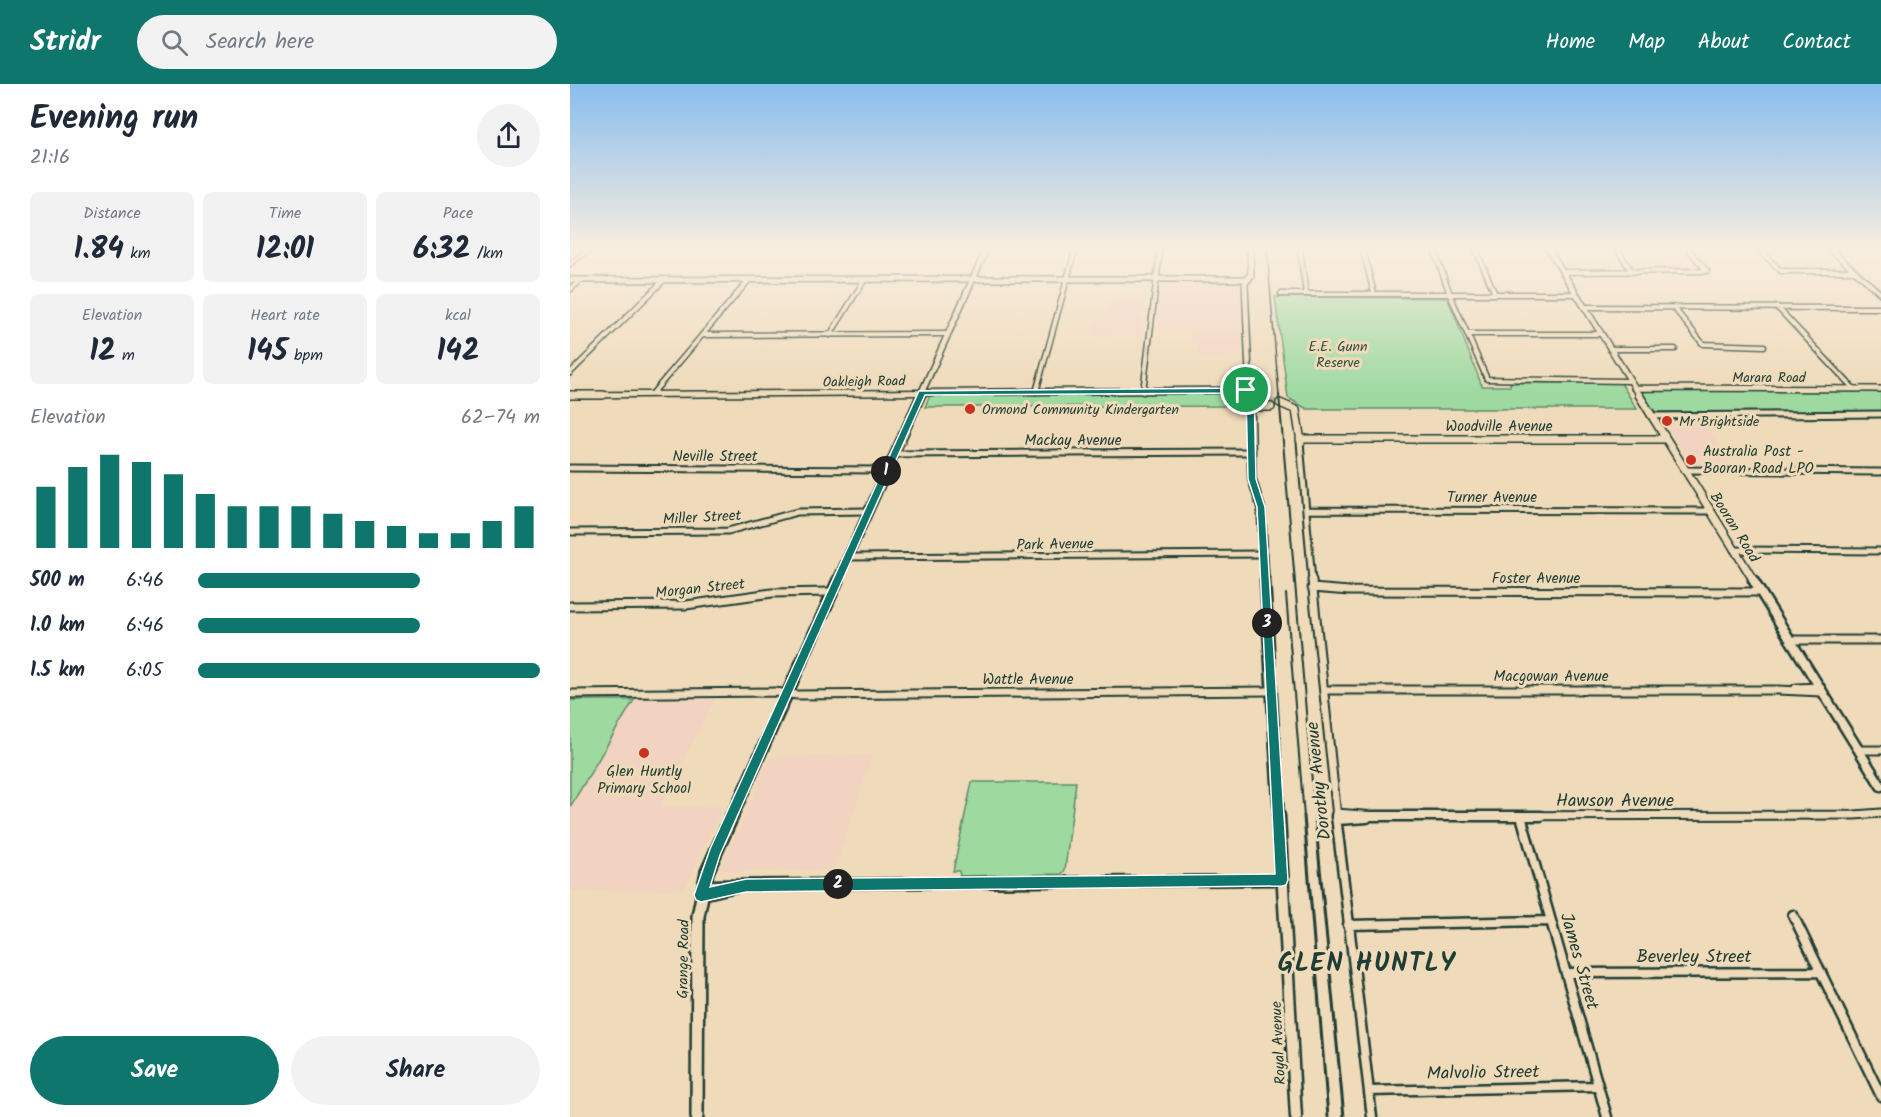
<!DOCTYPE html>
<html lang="en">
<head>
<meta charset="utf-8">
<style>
	body { margin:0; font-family:Kalam,sans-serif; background:#f2f2f3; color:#1f2937; height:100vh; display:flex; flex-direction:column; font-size:22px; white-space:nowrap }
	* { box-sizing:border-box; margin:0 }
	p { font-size:20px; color:#747a83 }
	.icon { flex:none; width:33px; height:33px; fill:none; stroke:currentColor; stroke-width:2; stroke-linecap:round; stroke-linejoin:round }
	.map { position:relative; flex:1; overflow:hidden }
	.sheet { display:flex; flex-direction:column; background:#fff; width:570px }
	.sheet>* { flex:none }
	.pin { position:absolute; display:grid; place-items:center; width:51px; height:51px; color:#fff; margin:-26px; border:3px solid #fff; border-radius:50%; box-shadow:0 2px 6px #0007 }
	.km { position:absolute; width:30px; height:30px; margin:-15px; border-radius:50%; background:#222; color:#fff; font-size:16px; line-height:30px; text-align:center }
	.round { display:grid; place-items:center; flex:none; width:63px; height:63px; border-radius:32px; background:#f2f2f3 }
	.summary { display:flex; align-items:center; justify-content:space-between; height:102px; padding:0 30px }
	h1 { font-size:33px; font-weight:700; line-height:45px }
	.stats { display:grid; grid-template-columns:repeat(3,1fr); gap:9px; height:102px; padding:6px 30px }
	.stats div { display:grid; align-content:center; border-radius:9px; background:#f2f2f3; text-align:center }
	.stats b { font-size:30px; font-weight:700 }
	.stats small { font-size:16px; font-weight:400 }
	.stats p { font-size:16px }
	.chart { height:168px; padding:12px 30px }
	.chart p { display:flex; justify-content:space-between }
	.chart svg { width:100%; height:108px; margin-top:6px; stroke:#0f766e; stroke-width:6 }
	.primary-button { display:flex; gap:12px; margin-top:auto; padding:12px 30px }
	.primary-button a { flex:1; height:69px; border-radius:36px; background:#0f766e; color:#fff; font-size:24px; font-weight:700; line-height:69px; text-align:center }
	.primary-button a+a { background:#f2f2f3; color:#1f2937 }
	ul { padding:0 30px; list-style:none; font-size:20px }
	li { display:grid; grid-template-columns:96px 72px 1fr; align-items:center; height:45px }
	li i { height:15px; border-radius:8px; background:#0f766e }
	header { display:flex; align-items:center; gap:36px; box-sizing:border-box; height:84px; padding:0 30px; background:#0f766e; color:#fff }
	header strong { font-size:28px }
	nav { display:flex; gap:33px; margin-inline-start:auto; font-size:21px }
	.search { width:420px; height:54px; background:#f2f2f3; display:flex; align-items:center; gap:15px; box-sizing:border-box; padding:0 21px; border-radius:33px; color:#747a83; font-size:22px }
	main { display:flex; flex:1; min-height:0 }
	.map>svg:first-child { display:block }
	.built { fill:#f2d2c0 }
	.green { fill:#9ed9a0; stroke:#5e8b6a; stroke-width:1.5 }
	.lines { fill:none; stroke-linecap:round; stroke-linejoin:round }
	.tertiary-tunnel { stroke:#c5bb9e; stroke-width:7; stroke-dasharray:7 3; stroke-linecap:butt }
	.minor-far3-casing { stroke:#1f3d34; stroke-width:7 }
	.minor-far2-casing { stroke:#1f3d34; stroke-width:9 }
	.minor-far1-casing { stroke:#1f3d34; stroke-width:11 }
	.minor-casing { stroke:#1f3d34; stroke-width:13 }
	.tertiary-far3-casing { stroke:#1f3d34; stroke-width:8 }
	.tertiary-far2-casing { stroke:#1f3d34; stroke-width:10 }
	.tertiary-far1-casing { stroke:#1f3d34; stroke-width:13 }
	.tertiary-casing { stroke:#1f3d34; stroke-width:15 }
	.secondary-far3-casing { stroke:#1f3d34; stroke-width:8 }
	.secondary-far2-casing { stroke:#1f3d34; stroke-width:11 }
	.secondary-far1-casing { stroke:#1f3d34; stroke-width:14 }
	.secondary-casing { stroke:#1f3d34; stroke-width:16 }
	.minor-far3 { stroke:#efdab9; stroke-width:4 }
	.minor-far2 { stroke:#efdab9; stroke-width:5 }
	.minor-far1 { stroke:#efdab9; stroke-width:7 }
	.minor { stroke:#efdab9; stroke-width:8 }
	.tertiary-far3 { stroke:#efdab9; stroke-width:5 }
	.tertiary-far2 { stroke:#efdab9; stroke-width:7 }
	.tertiary-far1 { stroke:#efdab9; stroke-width:8 }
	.tertiary { stroke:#efdab9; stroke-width:10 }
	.secondary-far3 { stroke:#efdab9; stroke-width:5 }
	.secondary-far2 { stroke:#efdab9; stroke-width:8 }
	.secondary-far1 { stroke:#efdab9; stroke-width:9 }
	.secondary { stroke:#efdab9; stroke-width:11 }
	.rail-far2 { stroke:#1f3d34; stroke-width:1.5 }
	.rail-far1 { stroke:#1f3d34; stroke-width:2 }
	.rail { stroke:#1f3d34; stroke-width:3 }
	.route { fill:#0f766e; stroke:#fff; stroke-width:1.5; fill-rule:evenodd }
	.poi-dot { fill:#c8321e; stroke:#efdab9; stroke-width:2 }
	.labels { text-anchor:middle; stroke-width:6; stroke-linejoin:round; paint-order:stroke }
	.far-park-label { font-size:14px; fill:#2c4d3f; stroke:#efdab9 }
	.far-street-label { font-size:14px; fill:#1f3d34; stroke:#efdab9 }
	.far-poi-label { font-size:14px; fill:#1f3d34; stroke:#efdab9; text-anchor:start }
	.street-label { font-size:15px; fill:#1f3d34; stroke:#efdab9 }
	.poi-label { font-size:15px; fill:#1f3d34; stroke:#efdab9; text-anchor:start }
	.near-street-label { font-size:18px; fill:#1f3d34; stroke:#efdab9 }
	.near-district-label { font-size:26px; font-weight:bold; letter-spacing:1.5px; fill:#1f3d34; stroke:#efdab9 }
</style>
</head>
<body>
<header>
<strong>Stridr</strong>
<div class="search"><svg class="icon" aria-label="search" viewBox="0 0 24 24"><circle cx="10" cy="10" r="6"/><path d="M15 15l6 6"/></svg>Search here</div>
<nav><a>Home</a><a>Map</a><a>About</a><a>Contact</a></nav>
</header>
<main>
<section class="sheet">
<div class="summary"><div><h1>Evening run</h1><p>21:16</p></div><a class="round"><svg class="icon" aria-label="share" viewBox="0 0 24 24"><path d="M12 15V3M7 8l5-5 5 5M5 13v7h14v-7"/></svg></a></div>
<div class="stats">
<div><p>Distance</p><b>1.84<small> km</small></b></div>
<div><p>Time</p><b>12:01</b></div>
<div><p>Pace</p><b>6:32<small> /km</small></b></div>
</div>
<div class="stats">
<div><p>Elevation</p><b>12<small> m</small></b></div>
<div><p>Heart rate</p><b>145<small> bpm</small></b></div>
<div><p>kcal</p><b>142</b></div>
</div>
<div class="chart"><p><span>Elevation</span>62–74 m</p>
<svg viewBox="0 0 160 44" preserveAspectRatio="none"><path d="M5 44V19M15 44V11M25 44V6M35 44V9M45 44V14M55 44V22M65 44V27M75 44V27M85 44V27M95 44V30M105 44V33M115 44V35M125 44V38M135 44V38M145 44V33M155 44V27"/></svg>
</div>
<ul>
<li><b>500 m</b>6:46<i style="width:65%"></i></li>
<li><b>1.0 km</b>6:46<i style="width:65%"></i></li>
<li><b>1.5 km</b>6:05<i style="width:100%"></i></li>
</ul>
<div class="primary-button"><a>Save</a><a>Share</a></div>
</section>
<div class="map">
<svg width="1311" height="1033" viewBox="0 0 1311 1033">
	<rect width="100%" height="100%" fill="#efdab9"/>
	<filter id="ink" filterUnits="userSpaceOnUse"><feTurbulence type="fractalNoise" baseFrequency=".0167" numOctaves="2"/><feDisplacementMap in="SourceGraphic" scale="12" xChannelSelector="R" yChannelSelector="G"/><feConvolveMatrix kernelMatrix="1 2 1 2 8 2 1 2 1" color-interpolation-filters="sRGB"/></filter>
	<g filter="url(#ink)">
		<path class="built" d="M 1113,166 L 1129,184 L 1097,186 L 1082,167 Z
			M 596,198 L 670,199 L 672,273 L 628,274 L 628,259 L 621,258 L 622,246 L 588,246 L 593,200 Z
			M 539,217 L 576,217 L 571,251 L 522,251 L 525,234 L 536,233 Z
			M 1088,328 L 1126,328 L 1168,390 L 1128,390 Z
			M 64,616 L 144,616 L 89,723 L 152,723 L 114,805 L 0,807 L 0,723 Z
			M 302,672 L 263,786 L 152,787 L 151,784 L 201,673 Z"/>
		<path class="green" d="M 705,213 L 875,214 L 878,215 L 912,302 L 940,302 L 940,299 L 1051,299 L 1067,325 L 737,325 L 718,314 Z
			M 1080,307 L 1311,307 L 1311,328 L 1087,328 L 1083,326 L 1072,308 Z
			M 653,309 L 671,311 L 672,322 L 355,323 L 360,311 Z
			M 0,616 L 64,616 L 0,723 Z
			M 402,698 L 506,698 L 495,786 L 492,790 L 390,792 L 389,787 L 383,787 Z"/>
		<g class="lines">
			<path class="tertiary-tunnel" d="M 700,319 L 710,319"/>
			<g class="minor-far3-casing">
				<path id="minor-far3" d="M 730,166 L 736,210
					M 793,166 L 804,210
					M 864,166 L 881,213 L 917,295 L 1059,297
					M 906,166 L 925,210
					M 1048,166 L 1062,188
					M 1189,166 L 1211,187 L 1285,187
					M 1261,166 L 1311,210
					M 0,180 L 19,166
					M 993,188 L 1137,187 L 1119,166
					M 0,206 L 11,196
					M 711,210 L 1006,210
					M 1014,223 L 1311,224
					M 1207,223 L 1284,305
					M 1104,224 L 1133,260 L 1194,262
					M 898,250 L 1030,250
					M 132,251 L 378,250
					M 260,251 L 295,195
					M 1040,265 L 1105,265
					M 0,289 L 94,196
					M 466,308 L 505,166
					M 573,308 L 590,166
					M 82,310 L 179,196"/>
			</g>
			<g class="minor-far2-casing">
				<path id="minor-far2" d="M 1081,332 L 1311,330
					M 730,358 L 742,497
					M 324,370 L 681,368
					M 0,384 L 317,386
					M 1114,386 L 1311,388
					M 736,426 L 1139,427
					M 0,448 L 158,447 L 227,428 L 298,427
					M 1164,466 L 1311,467
					M 278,473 L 694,470"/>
			</g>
			<g class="minor-far1-casing">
				<path id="minor-far1" d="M 742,496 L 767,733
					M 742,504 L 779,507 L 1190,508
					M 0,522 L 116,521 L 202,509 L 262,508
					M 1220,556 L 1311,556
					M 1226,604 L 1249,603
					M 754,606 L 1208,606 L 1252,608
					M 0,610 L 205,608 L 227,611 L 701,607
					M 1289,666 L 1311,666
					M 766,729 L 806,732 L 1284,731 L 1311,729"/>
			</g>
			<g class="minor-casing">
				<path id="minor" d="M 766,732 L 802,1033
					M 801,732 L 971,732
					M 951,732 L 1037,1033
					M 767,736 L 797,734
					M 133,801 L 712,796
					M 132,811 L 166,803
					M 1223,831 L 1311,1012
					M 778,841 L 981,837
					M 997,889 L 1251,888
					M 799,1007 L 1028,1002"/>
			</g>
			<g class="tertiary-far3-casing">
				<path id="tertiary-far3" d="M 680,166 L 681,192
					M 979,166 L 1070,312
					M 418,195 L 679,195
					M 0,196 L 421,195
					M 1064,304 L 1311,305
					M 0,311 L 680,306
					M 680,312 L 675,200 L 681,189"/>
			</g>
			<g class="tertiary-far2-casing">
				<path id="tertiary-far2" d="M 0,311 L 33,311
					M 680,311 L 682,395 L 691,424 L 695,497
					M 1069,311 L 1184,497
					M 710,319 L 726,326 L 731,358
					M 680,323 L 701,323
					M 730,355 L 1094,355"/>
			</g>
			<g class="tertiary-far1-casing">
				<path id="tertiary-far1" d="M 695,496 L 709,733
					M 1183,496 L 1311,702"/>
			</g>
			<g class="tertiary-casing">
				<path id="tertiary" d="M 709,732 L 726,1033"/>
			</g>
			<g class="secondary-far3-casing">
				<path id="secondary-far3" d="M 350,312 L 416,166"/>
			</g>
			<g class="secondary-far2-casing">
				<path id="secondary-far2" d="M 267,497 L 351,311"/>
			</g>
			<g class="secondary-far1-casing">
				<path id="secondary-far1" d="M 162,733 L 268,496"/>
			</g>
			<g class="secondary-casing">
				<path id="secondary" d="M 127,1033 L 128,832 L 137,788 L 162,732"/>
			</g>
			<use href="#minor-far3" class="minor-far3"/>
			<use href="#minor-far2" class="minor-far2"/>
			<use href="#minor-far1" class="minor-far1"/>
			<use href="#minor" class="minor"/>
			<use href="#tertiary-far3" class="tertiary-far3"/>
			<use href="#tertiary-far2" class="tertiary-far2"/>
			<use href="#tertiary-far1" class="tertiary-far1"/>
			<use href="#tertiary" class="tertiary"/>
			<use href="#secondary-far3" class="secondary-far3"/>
			<use href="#secondary-far2" class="secondary-far2"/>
			<use href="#secondary-far1" class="secondary-far1"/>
			<use href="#secondary" class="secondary"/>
			<path class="rail-far2" d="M 697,166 L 709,312"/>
			<path class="rail-far1" d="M 709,311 L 745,733
				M 716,510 L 734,733"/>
			<path class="rail" d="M 734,732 L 758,1033
				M 745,732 L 774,1033"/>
		</g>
	</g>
	<linearGradient id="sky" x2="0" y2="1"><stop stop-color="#89bdee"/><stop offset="0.53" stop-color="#f8eee0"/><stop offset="1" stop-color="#f8eee0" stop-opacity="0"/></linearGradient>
	<rect width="1311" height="311" fill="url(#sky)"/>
	<path class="route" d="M 680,304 L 684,306 L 686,395 L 695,423 L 718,796 L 716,801 L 712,802 L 176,808 L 131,818 L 126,816 L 124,811 L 140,765 L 349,307 ZM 676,309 L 678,395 L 687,423 L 705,790 L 176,795 L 140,803 L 150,771 L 355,311 Z"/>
	<g class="poi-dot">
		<circle cx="400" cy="325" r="6"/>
		<circle cx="1097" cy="337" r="6"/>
		<circle cx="1121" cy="376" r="6"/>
		<circle cx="74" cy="669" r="6"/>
	</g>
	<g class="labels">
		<g class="far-park-label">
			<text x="768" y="267">E.E. Gunn<tspan x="768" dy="16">Reserve</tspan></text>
		</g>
		<g class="far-street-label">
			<text x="1199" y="298">Marara Road</text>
			<text transform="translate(294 297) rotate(-1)" y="5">Oakleigh Road</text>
		</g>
		<g class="far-poi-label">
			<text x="412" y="330">Ormond Community Kindergarten</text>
			<text x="1109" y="342">Mr Brightside</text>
		</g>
		<g class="street-label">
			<text x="929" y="347">Woodville Avenue</text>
			<text x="503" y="361">Mackay Avenue</text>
			<text x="145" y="377">Neville Street</text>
			<text x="922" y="418">Turner Avenue</text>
			<text transform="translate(132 433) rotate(-3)" y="5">Miller Street</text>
			<text transform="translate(1165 443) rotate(58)" y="5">Booran Road</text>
			<text transform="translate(485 460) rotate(-1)" y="5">Park Avenue</text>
			<text x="966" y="499">Foster Avenue</text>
			<text transform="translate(130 504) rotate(-6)" y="5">Morgan Street</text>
			<text x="981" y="597">Macgowan Avenue</text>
			<text x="458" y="600">Wattle Avenue</text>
			<text transform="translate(113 875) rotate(-89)" y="5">Grange Road</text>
			<text transform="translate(708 959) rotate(-93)" y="5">Royal Avenue</text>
		</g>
		<g class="poi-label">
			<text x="1133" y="372">Australia Post -<tspan x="1133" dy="17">Booran Road LPO</tspan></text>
			<text x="74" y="692" text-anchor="middle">Glen Huntly<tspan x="74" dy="17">Primary School</tspan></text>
		</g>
		<g class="near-street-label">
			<text transform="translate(748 697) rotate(-96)" y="6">Dorothy Avenue</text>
			<text x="1045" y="722">Hawson Avenue</text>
			<text x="1124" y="878">Beverley Street</text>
			<text transform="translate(1010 877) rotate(74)" y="6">James Street</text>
			<text transform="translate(913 988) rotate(-1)" y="6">Malvolio Street</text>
		</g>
		<g class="near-district-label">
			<text x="797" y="887">GLEN HUNTLY</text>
		</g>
	</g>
</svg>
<div class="pin" style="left:676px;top:306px;background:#1e9e55"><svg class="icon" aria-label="arrive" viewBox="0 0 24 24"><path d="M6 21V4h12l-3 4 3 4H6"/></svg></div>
<b class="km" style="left:316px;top:387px">1</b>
<b class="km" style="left:268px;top:800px">2</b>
<b class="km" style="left:697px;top:539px">3</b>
</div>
</main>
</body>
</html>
